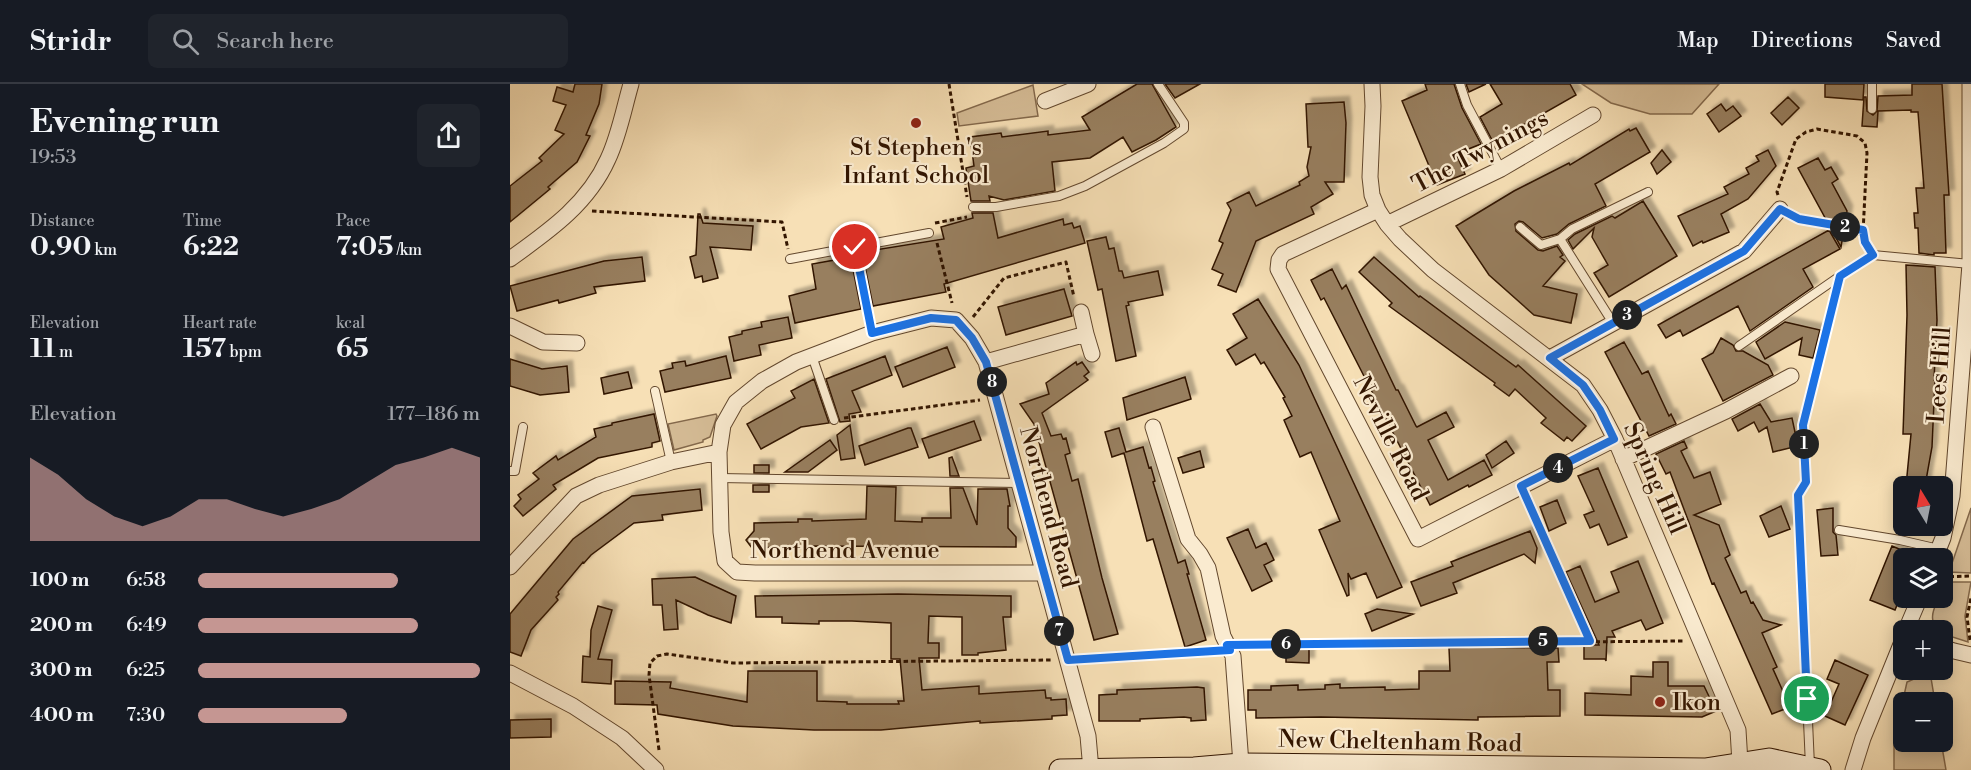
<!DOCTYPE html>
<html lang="en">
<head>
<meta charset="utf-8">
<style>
	body { margin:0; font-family:"Libre Bodoni",serif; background:#20242c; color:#f1f3f6; height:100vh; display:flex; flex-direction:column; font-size:22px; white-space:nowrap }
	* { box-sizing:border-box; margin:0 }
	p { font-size:20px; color:#9ea1a6 }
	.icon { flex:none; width:33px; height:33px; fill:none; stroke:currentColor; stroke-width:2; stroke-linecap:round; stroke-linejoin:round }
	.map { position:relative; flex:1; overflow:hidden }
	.sheet { display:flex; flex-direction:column; background:#171b24; width:510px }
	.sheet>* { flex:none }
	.needle { width:39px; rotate:350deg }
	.fabs { position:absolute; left:1383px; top:392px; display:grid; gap:12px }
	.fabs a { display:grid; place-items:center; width:60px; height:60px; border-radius:9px; background:#171b24; box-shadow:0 3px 15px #0003; font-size:30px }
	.pin { position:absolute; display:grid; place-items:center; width:51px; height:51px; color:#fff; margin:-26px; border:3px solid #fff; border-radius:50%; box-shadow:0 2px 6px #0007 }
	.km { position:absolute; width:30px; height:30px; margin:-15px; border-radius:50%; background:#222; color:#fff; font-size:16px; line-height:30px; text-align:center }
	.round { display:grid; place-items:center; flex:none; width:63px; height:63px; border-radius:9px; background:#20242c }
	.head { display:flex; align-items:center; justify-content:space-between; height:102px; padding:0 30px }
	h1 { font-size:33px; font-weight:700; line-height:45px }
	.metrics { display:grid; grid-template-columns:repeat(3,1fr); gap:9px; height:102px; padding:6px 30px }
	.metrics div { display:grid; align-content:center }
	.metrics b { font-size:26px; font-weight:700 }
	.metrics small { font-size:16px; font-weight:400 }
	.metrics p { font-size:16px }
	.chart { height:168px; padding:12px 30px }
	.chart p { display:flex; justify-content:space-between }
	.chart svg { width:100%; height:108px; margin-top:6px; fill:#c59692; opacity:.7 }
	ul { padding:0 30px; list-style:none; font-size:20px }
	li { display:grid; grid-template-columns:96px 72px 1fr; align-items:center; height:45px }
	li i { height:15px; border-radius:8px; background:#c59692 }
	header { display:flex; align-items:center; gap:36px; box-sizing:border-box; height:84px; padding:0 30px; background:#171b24; border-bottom:2px solid #363941 }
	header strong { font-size:28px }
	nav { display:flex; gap:33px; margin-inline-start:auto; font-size:21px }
	.search { width:420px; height:54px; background:#20242c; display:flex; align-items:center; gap:15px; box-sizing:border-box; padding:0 21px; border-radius:9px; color:#9ea1a6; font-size:22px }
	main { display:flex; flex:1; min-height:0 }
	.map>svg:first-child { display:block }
	.green { fill:#d6bd97; stroke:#84694c; stroke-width:1.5 }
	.building { fill:#987f5f; stroke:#321500; stroke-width:1.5; filter:url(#shadow) }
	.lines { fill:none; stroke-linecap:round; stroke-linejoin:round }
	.lane-casing { stroke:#63482e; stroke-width:10 }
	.street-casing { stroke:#63482e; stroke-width:17 }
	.secondary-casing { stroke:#321500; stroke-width:23 }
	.path { stroke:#321500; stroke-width:3; stroke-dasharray:4.5 3; stroke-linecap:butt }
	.lane { stroke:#faebd0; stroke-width:8 }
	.street { stroke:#faebd0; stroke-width:15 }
	.secondary { stroke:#faebd0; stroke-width:21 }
	.route-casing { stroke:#fff; stroke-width:12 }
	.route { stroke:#1a73e8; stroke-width:8 }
	.poi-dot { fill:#8f2418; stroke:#faebd0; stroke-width:2 }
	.labels { text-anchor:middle; stroke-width:4.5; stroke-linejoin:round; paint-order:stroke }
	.poi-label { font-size:24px; fill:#321500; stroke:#faebd0 }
	.street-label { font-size:24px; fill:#321500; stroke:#faebd0 }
</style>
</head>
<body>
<header>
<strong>Stridr</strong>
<div class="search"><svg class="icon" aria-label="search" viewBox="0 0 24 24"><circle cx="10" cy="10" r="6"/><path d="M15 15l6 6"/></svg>Search here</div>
<nav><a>Map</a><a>Directions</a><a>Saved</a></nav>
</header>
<main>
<section class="sheet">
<div class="head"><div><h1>Evening run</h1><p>19:53</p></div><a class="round"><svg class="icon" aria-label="share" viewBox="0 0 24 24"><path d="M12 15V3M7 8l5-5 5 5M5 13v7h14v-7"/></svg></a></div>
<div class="metrics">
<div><p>Distance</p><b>0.90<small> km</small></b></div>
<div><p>Time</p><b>6:22</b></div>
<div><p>Pace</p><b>7:05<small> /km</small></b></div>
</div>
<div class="metrics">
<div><p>Elevation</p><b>11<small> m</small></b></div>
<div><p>Heart rate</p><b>157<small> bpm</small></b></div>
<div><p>kcal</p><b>65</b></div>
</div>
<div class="chart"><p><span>Elevation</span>177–186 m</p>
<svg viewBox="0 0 160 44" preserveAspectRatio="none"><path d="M0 44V10L10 17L20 27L30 34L40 38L50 34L60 27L70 27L80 31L90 34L100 31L110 27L120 20L130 13L140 10L150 6L160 10V44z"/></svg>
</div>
<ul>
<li><b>100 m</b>6:58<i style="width:71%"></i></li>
<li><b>200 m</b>6:49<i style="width:78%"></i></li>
<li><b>300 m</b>6:25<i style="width:100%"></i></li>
<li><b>400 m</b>7:30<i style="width:53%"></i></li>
</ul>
</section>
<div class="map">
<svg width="1461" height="686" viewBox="0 0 1461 686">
	<defs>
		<filter id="shadow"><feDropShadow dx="5.5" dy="-5.5" stdDeviation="1.5" flood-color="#0004"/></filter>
	</defs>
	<rect width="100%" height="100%" fill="#f7e0b6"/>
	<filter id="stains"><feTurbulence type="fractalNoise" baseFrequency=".00333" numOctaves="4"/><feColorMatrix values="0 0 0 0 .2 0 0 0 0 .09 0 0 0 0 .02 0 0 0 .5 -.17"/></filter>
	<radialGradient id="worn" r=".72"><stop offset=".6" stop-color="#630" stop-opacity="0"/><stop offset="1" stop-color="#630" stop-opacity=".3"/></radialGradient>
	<path class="green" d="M 1072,0 L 1209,0 L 1182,30 L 1140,30 L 1101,19 Z
		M 523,1 L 528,32 L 449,42 L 447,29 Z
		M 206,330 L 207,332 L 200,353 L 193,356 L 193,358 L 164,366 L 158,340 Z
		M 1461,424 L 1461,489 L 1439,488 Z
		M 1441,498 L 1461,498 L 1455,532 L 1458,558 L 1433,550 L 1432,546 L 1425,546 C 1420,533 1423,526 1429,513 L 1432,513 L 1433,502 Z
		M 1420,588 L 1425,618 L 1394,618 L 1394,657 L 1431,657 L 1436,686 L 1384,686 L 1384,656 L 1397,598 Z"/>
	<path class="building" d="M 65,0 L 92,0 L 89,20 L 76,51 L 80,52 L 67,78 L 38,103 L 40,105 L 0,138 L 0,102 L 32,77 L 29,74 L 54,50 L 45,46 L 56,21 L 43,17 L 47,3 L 63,8 Z
		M 627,0 L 642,0 L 666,43 L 646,56 L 622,68 L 613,53 L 580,74 L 542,78 L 545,107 L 494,116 L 479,112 L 480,117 L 461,117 L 456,84 L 464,82 L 460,53 L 491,49 L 492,53 L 538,47 L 538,51 L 580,46 L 572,33 Z
		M 655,0 L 690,0 L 665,14 Z
		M 915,0 L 944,0 L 952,24 L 971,60 L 946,70 L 955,90 L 927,101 L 892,17 L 917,6 Z
		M 956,0 L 976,0 L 959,8 Z
		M 980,0 L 1060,0 L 1066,11 L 987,56 L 986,54 L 982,56 L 970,33 L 992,20 Z
		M 1315,0 L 1354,0 L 1353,16 L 1315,13 Z
		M 1402,0 L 1432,0 L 1439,111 L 1434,111 L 1436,169 L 1424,169 L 1424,171 L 1409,169 L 1408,144 L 1405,144 L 1404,129 L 1408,129 L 1406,104 L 1414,104 L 1408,28 L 1401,28 L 1401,26 L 1368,27 L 1367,43 L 1352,42 L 1354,13 L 1356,13 L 1357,27 L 1363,31 L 1367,27 L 1368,12 L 1402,11 Z
		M 1278,13 L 1289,24 L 1272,41 L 1261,29 Z
		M 834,18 L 836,39 L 834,98 L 815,98 L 823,110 L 801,123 L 804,130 L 746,157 L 726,208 L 708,201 L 713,190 L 702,185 L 713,159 L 709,157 L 721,126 L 717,119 L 739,108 L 746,122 L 790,101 L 789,98 L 799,92 L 797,83 L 801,63 L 798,63 L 796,20 Z
		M 1211,20 L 1216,27 L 1223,22 L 1231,32 L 1209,48 L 1197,30 Z
		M 1126,44 L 1140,68 L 1085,100 L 1096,122 L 1059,140 L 1047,150 L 1032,154 L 1013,138 L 1009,137 L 1005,140 L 1006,147 L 1028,166 L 1033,167 L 1047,162 L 1053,171 L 1050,173 L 1055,177 L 1033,202 L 1067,210 L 1061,239 L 1024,231 L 979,191 L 946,142 L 1004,107 L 1059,79 L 1060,81 L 1119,45 L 1120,47 Z
		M 1152,66 L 1161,78 L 1147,90 L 1141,79 Z
		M 1258,66 L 1266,82 L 1238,115 L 1211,130 L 1219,148 L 1193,159 L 1192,157 L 1183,162 L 1168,132 L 1218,110 L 1214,103 L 1239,90 L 1236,84 L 1249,77 L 1246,72 Z
		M 1308,74 L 1315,86 L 1321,83 L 1328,95 L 1322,99 L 1337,127 L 1331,163 L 1288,84 Z
		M 1133,117 L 1167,172 L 1099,213 L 1084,189 L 1098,181 L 1082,153 L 1084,144 L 1063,165 L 1058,156 L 1065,150 L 1102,132 L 1105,134 Z
		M 462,129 L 483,129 L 488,154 L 553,135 L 554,141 L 562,139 L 564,144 L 570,142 L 575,159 L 434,200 L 436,208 L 363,222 L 352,168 L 434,155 L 431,143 L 463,134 Z
		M 188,130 L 190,130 L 193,139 L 243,142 L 241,166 L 200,163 L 208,194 L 193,198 L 192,192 L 185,194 L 180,173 L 186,171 Z
		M 1319,146 L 1330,165 L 1293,185 L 1303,203 L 1240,247 L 1228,222 L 1173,252 L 1170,246 L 1156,254 L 1148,241 Z
		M 596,153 L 599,165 L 604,164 L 609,187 L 612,187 L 614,194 L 648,187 L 653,211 L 618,218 L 619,221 L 616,222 L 626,272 L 606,277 L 592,205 L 588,206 L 577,157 Z
		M 340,170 L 351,225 L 285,239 L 279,212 L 306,205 L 302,180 L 330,175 L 330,172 Z
		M 132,173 L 135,197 L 84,203 L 86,209 L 49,219 L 48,216 L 7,227 L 0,202 L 94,177 Z
		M 864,173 L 909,213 L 910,212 L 1006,283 L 1008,281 L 1076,342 L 1062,357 L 1057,353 L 1054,357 L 1031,339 L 1036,334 L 1005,305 L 999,312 L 984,301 L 985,299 L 879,222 L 882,219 L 849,188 Z
		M 1396,181 L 1425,183 L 1427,236 L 1424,296 L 1425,296 L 1422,363 L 1415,402 L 1396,402 L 1401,350 L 1393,350 L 1397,231 Z
		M 822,185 L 832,205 L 836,201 L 886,306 L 888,306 L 906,342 L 907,343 L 936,328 L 944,343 L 918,356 L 938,396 L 974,376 L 982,391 L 959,403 L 958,401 L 920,421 L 814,214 L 811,216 L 801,196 Z
		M 554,205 L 562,232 L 496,251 L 488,223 Z
		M 748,215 L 789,281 L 892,503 L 867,514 L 856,489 L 841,495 L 838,489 L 839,511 L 837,512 L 809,446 L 830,437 L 801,368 L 790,373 L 774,336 L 782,332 L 773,314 L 775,313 L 754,278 L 751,280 L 745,270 L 726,281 L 717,266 L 737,254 L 723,230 Z
		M 278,233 L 282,254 L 249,261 L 251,271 L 224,277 L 219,253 L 232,250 L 232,247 L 252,243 L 251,238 Z
		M 1275,238 L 1310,246 L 1303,274 L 1289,271 L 1292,254 L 1255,275 L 1246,258 Z
		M 1211,254 L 1223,261 L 1226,267 L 1233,267 L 1258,281 L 1263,291 L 1213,317 L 1192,275 L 1203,269 Z
		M 1114,258 L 1132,290 L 1138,287 L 1159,332 L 1161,330 L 1166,340 L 1139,352 L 1095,268 Z
		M 437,263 L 445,283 L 393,303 L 385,283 Z
		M 216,272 L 221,294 L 155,308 L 150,287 L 163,284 L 162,279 L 175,277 L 176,282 Z
		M 375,272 L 382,291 L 342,307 L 351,328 L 339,330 L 340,337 L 330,338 L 316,295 Z
		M 0,275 L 32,285 L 57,282 L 59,308 L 30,311 L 0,302 Z
		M 566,278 L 567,281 L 572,278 L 579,288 L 574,292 L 578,296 L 532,329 L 541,352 L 551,350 L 553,355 L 556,354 L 560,369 L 555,371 L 562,397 L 568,395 L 592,494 L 608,550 L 584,556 L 524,340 L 510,320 L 539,310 L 536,299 Z
		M 118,288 L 122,304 L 94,310 L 91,294 Z
		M 675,293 L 681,315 L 617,336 L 613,314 Z
		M 304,295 L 319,339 L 291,343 L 251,365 L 237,340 L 285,314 L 281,307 Z
		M 1250,320 L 1261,338 L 1282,334 L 1288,362 L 1263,368 L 1257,343 L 1249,348 L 1244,338 L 1228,347 L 1222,335 Z
		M 144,330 L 150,357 L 142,359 L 142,363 L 88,374 L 43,401 L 46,405 L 13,432 L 4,422 L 11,415 L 8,411 L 29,395 L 23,389 L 46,372 L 48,376 L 86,353 L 84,345 L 102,341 L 102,339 Z
		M 464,337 L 471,356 L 419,374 L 412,355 Z
		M 340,341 L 345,374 L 331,376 L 327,351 Z
		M 398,344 L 401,344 L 408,363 L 355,381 L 349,362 Z
		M 609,344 L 616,368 L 633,363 L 639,384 L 641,383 L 645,397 L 643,398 L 668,479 L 675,476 L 679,490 L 677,490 L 696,556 L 675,563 L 643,455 L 637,457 L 614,369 L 602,373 L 595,348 Z
		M 320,356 L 327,366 L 298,388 L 275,388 Z
		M 996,357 L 1004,369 L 982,384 L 976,371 Z
		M 1174,357 L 1177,364 L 1171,367 L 1184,394 L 1200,388 L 1211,420 L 1184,431 L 1209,441 L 1220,471 L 1215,474 L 1231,509 L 1236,507 L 1241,519 L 1243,518 L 1253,536 L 1271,541 L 1252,549 L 1267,583 L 1263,585 L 1280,623 L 1262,630 L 1204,499 L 1202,500 L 1160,388 L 1156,390 L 1146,370 Z
		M 690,367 L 694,383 L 673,389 L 668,374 Z
		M 442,373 L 449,392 L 440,392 L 439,374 Z
		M 244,381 L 259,381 L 259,389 L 244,389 Z
		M 1088,384 L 1117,453 L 1098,461 L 1089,440 L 1080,444 L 1074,431 L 1084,427 L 1068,392 Z
		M 243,401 L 259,401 L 259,408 L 243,408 Z
		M 357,402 L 386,403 L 385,437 L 412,438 L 412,434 L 441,434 L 440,404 L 453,404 L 467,441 L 468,405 L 497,405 L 500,422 L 498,422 L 498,444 L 506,453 L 506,463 L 303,462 L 303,464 L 273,465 L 273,463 L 242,464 L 236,456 L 244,447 L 244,439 L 288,438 L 288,435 L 302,435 L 302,437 L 356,435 Z
		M 190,405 L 192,426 L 152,431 L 153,436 L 124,439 L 81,471 L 74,479 L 73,478 L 48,508 L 49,510 L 46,513 L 48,516 L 21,546 L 11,572 L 0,568 L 0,530 L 63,455 L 122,412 Z
		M 1047,416 L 1056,439 L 1039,447 L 1030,423 Z
		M 1271,422 L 1280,445 L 1259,453 L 1250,432 Z
		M 1323,424 L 1323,448 L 1326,451 L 1328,471 L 1311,472 L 1307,426 Z
		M 738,445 L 746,464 L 756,459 L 764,476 L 754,481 L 762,497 L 742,507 L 717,454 Z
		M 1020,447 L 1027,464 L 1025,479 L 1014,470 L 1002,475 L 943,499 L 947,509 L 911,522 L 901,498 L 943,482 L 941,478 Z
		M 1382,462 L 1394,467 L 1394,504 L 1385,526 L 1360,516 Z
		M 1128,477 L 1153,539 L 1136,546 L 1131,536 L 1102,547 L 1105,553 L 1097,553 L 1096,577 L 1095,575 L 1074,575 L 1074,561 L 1089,561 L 1056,488 L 1070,482 L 1085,518 L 1109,508 L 1101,488 Z
		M 185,493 L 226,512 L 221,539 L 198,531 L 166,516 L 168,545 L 154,546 L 152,521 L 143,521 L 142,495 Z
		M 388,510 L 501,512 L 501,533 L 493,533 L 496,566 L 468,569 L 468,571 L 452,571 L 452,533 L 419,532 L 418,559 L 429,559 L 429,574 L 409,574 L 412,606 L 469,602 L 469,610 L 535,606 L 536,614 L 541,614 L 541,616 L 556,615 L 557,631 L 542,632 L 542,635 L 470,639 L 470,637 L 371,646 L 304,646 L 223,642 L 148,630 L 147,621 L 105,620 L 105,597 L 161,598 L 160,604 L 237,618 L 238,587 L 307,587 L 307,617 L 337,618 L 337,620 L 389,620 L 388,617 L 394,617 L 390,575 L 381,575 L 381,539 L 342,537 L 309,537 L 309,540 L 272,539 L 272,533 L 246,533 L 245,512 Z
		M 88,522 L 102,526 L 88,575 L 102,576 L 101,600 L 72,598 L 73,572 L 80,573 L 81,546 Z
		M 867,525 L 903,530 L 862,547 L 855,530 Z
		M 965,563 L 1048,564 L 1049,578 L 1037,578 L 1038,606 L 1050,606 L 1050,632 L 968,633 L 968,636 L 811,633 L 746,634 L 746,626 L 738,626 L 738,606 L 761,606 L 761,602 L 788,601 L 788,606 L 815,605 L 815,601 L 830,600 L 830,604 L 875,603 L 875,606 L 909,605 L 909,587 L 940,587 L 939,564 Z
		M 776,565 L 799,565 L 799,579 L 776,578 Z
		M 1325,576 L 1358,591 L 1335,641 L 1315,632 L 1329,600 L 1317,595 Z
		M 1143,578 L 1158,578 L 1158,602 L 1194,602 L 1206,627 L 1192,633 L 1075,631 L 1075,609 L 1121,611 L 1121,592 L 1143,593 Z
		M 687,603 L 694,604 L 696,636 L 681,637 L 681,634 L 674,633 L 630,635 L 630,637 L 589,637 L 589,611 L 607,610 L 607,606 Z
		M 41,635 L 41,653 L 0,654 L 0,636 Z"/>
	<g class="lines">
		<g class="lane-casing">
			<path id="lane" d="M 950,0 L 957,21 L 991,85
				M 1362,25 L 1362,0
				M 463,123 L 486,123 L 549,112 L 575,102 L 654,59 L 674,45 L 674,39 L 648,0
				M 1010,143 L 1031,161 L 1050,155 L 1062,145 L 1138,108
				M 1050,155 L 1103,239
				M 345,163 L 362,249
				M 280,175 L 419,149
				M 1229,262 L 1330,192
				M 302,272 L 324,336
				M 145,307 L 161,378
				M 0,387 L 5,387 L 13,343
				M 210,394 L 509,399
				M 1329,446 L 1390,456 L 1429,465
				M 558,576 L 720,566
				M 1300,682 L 1288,411 L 1296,397 L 1293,341 L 1330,192 L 1363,171 L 1460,180"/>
		</g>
		<g class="street-casing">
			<path id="street" d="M 862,0 L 863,22 L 860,93 L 862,111 L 868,126 L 877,140 L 890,155 L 923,186 L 1073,301 L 1090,326 L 1105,355 L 1228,646 L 1230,679
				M 535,17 L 578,0
				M 868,126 L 773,170 L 769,176 L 768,185 L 908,455 L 1105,355
				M 877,140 L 991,85 L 1083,31
				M 0,175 C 39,147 78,120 98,75 C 109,52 114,24 121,0
				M 0,242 L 33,258 L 67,259
				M 576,250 L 582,270
				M 1040,274 L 1234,167 L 1270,125
				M 476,278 L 576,250 L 571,228
				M 643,343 L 678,455 L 690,470 L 698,484 L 713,552 L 723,572 L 731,680
				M 1113,375 L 1216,327 L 1281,292
				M 1425,474 L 1433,454 L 1442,412 L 1460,180 L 1460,0
				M 0,483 L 66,412 L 89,401 L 161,378 L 209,368
				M 533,489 L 245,489 L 227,488 L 215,477 L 211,448 L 209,368 L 213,341 L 226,318 L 252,297 L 286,278 L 362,249 L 421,234 L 446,236 L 462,254 L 476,278 L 578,652 L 581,686
				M 1396,546 L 1410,513
				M 1432,563 L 1444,567 L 1461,571
				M 0,589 L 63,622 L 112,654 L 146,686
				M 1343,686 L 1353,654 L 1394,553"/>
		</g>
		<g class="secondary-casing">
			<path id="secondary" d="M 550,686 L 684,684 L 731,680 L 1195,685 L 1259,675 L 1310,686"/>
		</g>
		<path class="path" d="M 439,0 L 457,113
			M 1268,111 L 1267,108 L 1286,55 L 1296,48 L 1307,45 L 1347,52 L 1355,59 L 1357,69 L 1353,149 L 1357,162
			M 82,127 L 272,138 L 278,165
			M 1283,132 L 1289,135 L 1353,146
			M 425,139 L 457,133
			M 427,159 L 442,219
			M 463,233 L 494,194 L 556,178 L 564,213
			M 334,334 L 470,316
			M 1018,416 L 1080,557
			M 1432,493 L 1461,492
			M 1460,556 L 1457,533 L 1461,514
			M 733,561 L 1173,557
			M 149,666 L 139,591 L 140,579 L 147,572 L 157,570 L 223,579 L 542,576"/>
		<use href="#lane" class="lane"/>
		<use href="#street" class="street"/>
		<use href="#secondary" class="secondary"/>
	</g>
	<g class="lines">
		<g class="route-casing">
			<path id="route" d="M 345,163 L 362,249 L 421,234 L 446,236 L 462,254 L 476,278 L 558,576 L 720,566 L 717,561 L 1080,557 L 1011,402 L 1104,355 L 1090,326 L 1073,301 L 1040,274 L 1234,167 L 1270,125 L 1289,135 L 1353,146 L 1355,158 L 1363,171 L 1330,192 L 1293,341 L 1296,398 L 1288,411 L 1297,615"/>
		</g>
		<use href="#route" class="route"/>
	</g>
	<g class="poi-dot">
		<circle cx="406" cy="39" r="6"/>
		<circle cx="1150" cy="618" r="6"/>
	</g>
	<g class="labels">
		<g class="poi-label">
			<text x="406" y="71">St Stephen's<tspan x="406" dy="28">Infant School</tspan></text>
			<text x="1162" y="626" text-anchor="start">Ikon</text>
		</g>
		<g class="street-label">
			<text transform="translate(970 67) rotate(-28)" y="8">The Twynings</text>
			<text transform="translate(1429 291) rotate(-86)" y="8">Lees Hill</text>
			<text transform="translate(881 354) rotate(63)" y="8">Neville Road</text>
			<text transform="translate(1145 394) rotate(66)" y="8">Spring Hill</text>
			<text transform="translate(539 423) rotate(75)" y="8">Northend Road</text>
			<text x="335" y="474">Northend Avenue</text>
			<text transform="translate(890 657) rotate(1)" y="8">New Cheltenham Road</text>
		</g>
	</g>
	<rect width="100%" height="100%" filter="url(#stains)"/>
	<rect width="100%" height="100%" fill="url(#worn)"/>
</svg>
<div class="fabs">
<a><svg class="needle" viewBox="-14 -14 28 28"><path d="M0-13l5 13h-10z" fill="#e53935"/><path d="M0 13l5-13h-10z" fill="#9ea1a6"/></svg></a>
<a><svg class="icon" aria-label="layers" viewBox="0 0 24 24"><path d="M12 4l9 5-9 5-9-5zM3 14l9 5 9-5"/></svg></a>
<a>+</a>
<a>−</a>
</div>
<div class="pin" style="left:1297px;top:615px;background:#1e9e55"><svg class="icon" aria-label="arrive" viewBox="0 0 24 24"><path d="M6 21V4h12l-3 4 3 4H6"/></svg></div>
<div class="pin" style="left:345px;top:163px;background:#d93025"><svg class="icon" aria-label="check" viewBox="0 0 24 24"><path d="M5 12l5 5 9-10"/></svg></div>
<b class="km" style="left:1294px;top:360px">1</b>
<b class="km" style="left:1335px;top:143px">2</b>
<b class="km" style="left:1117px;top:231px">3</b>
<b class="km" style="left:1048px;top:384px">4</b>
<b class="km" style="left:1033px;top:557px">5</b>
<b class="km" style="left:776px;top:560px">6</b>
<b class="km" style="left:549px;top:547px">7</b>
<b class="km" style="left:482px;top:298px">8</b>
</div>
</main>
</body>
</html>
